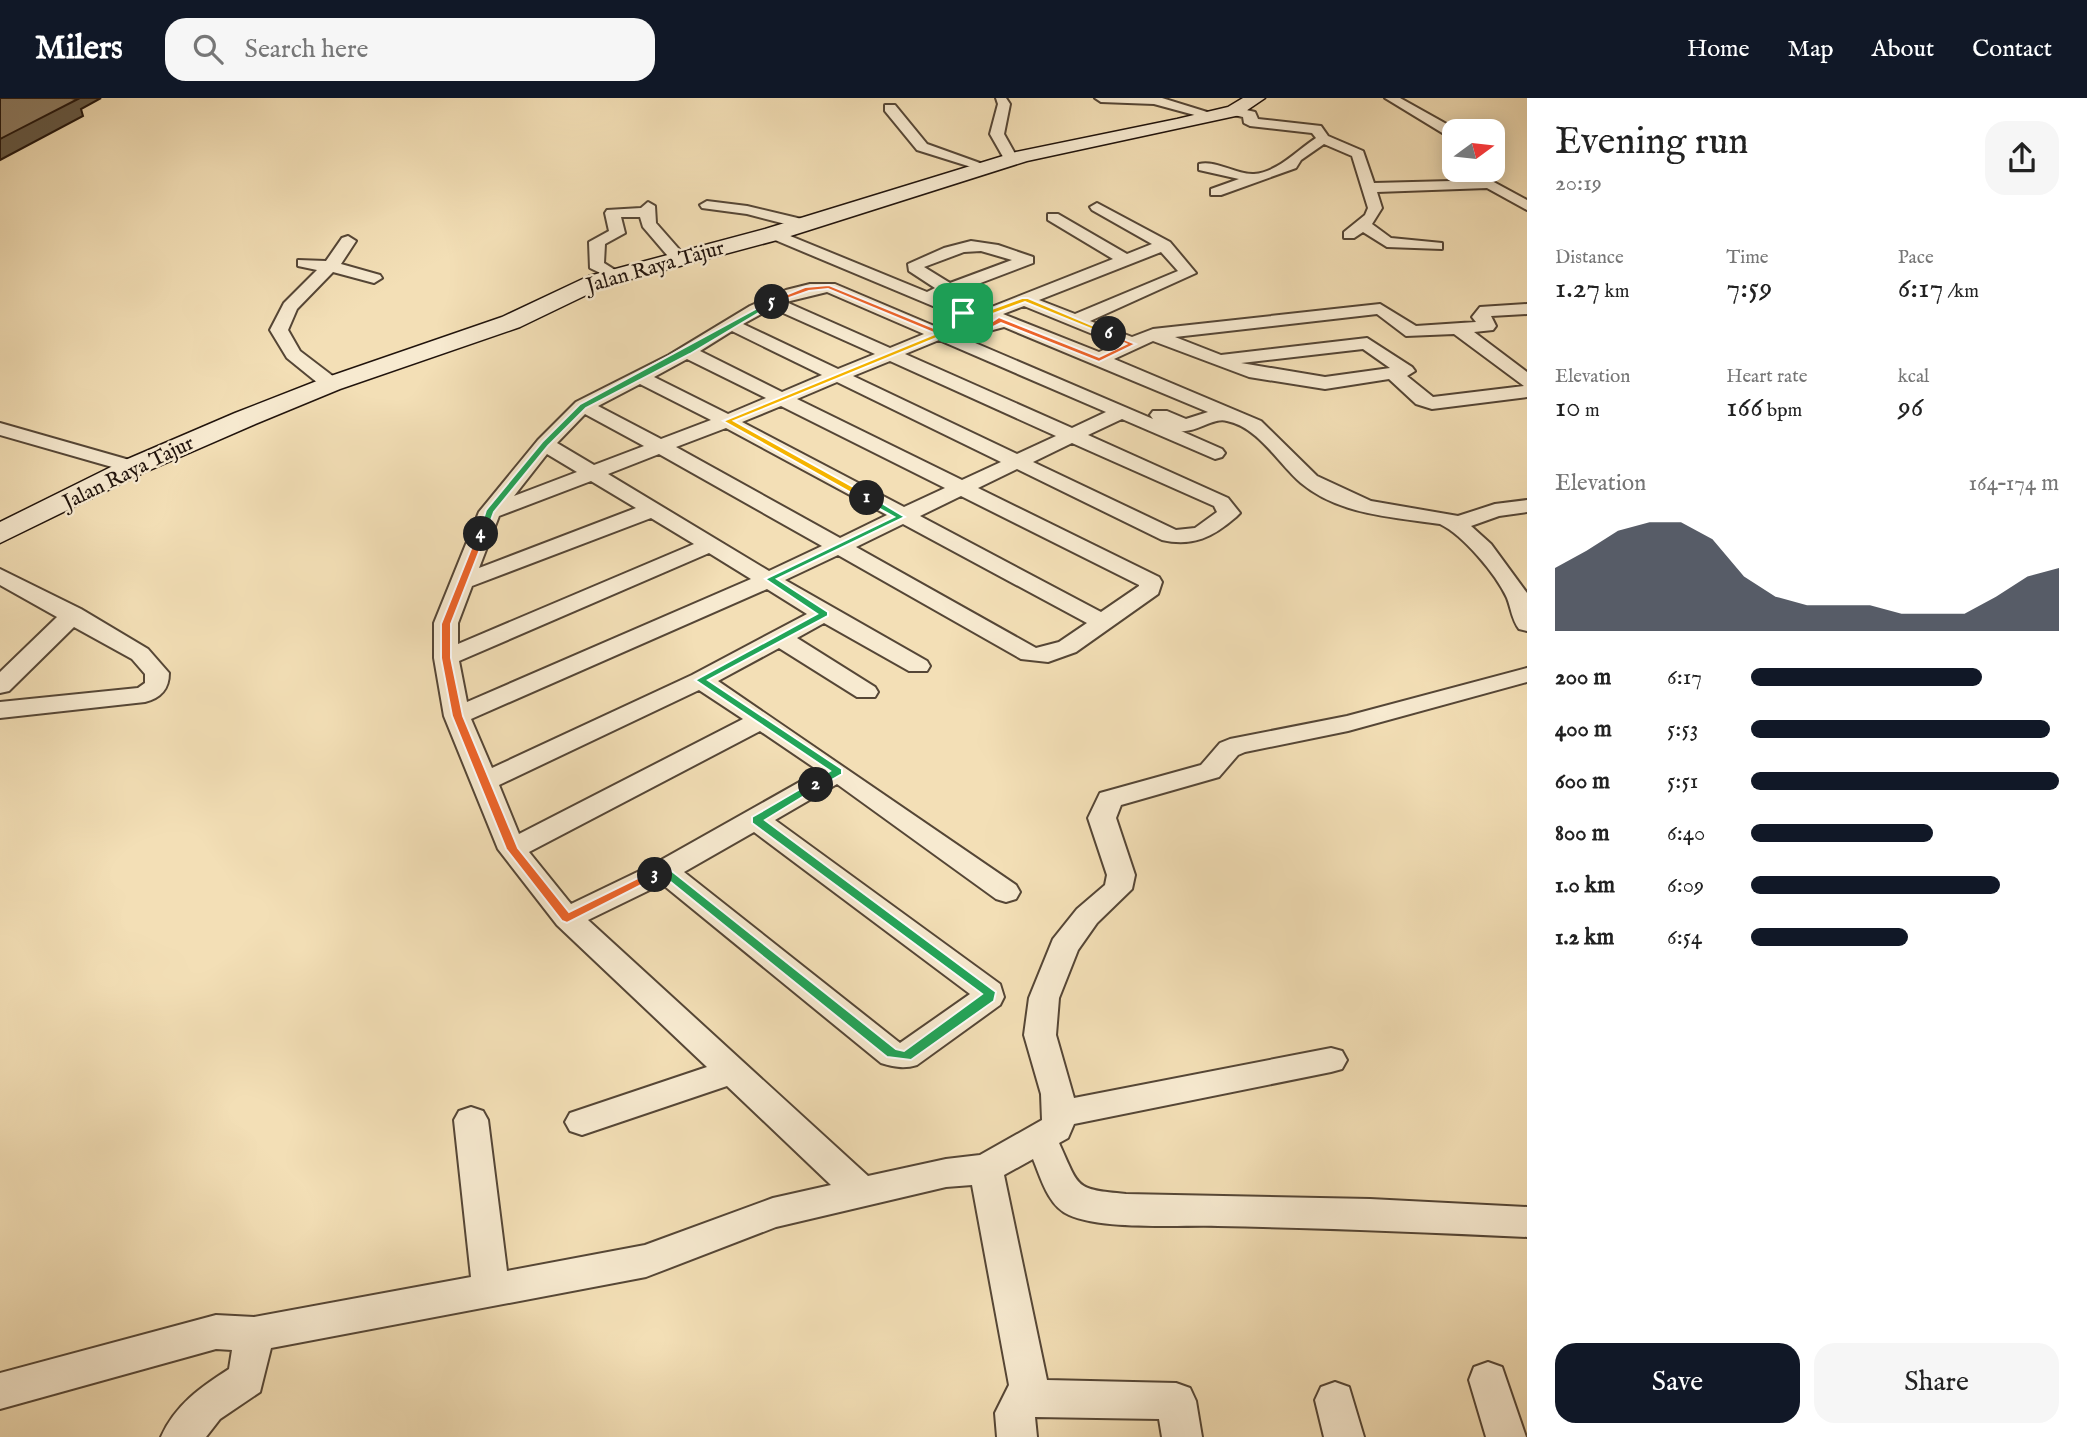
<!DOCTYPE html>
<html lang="en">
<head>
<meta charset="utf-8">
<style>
	body { margin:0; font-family:"IM FELL English",serif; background:#f6f6f6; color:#222; height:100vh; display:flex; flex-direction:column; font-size:26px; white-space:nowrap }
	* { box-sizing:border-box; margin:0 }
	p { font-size:23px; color:#767676 }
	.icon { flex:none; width:38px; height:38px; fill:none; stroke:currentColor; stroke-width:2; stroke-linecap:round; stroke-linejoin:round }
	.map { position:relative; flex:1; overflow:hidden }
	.side { display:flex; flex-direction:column; background:#fff; width:560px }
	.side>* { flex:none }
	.needle { width:46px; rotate:75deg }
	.buttons { position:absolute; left:1442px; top:21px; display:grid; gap:14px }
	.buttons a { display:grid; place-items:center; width:63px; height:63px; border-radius:14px; background:#fff; box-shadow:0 4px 18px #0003; font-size:35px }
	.pin { position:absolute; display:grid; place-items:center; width:60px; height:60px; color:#fff; margin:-30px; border-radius:14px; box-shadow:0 4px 10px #0006 }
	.km { position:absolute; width:35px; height:35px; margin:-18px; border-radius:50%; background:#222; color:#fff; font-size:19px; line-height:35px; text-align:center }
	.round { display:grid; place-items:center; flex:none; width:74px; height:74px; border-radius:21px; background:#f6f6f6 }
	.overview { display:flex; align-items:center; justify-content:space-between; height:119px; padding:0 28px }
	h1 { font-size:38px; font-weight:600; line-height:52px }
	.metrics { display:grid; grid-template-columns:repeat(3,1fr); gap:10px; height:119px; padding:7px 28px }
	.metrics div { display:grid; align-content:center }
	.metrics b { font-size:30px; font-weight:600 }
	.metrics small { font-size:19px; font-weight:400 }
	.metrics p { font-size:19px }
	.chart { height:196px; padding:14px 28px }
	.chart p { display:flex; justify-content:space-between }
	.chart svg { width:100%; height:126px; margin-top:7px; fill:#111827; opacity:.7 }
	.button { display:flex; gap:14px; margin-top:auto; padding:14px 28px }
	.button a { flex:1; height:80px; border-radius:21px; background:#111827; color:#fff; font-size:28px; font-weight:600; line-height:80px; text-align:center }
	.button a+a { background:#f6f6f6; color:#222 }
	ul { padding:0 28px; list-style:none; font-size:23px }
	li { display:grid; grid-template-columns:112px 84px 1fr; align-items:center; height:52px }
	li i { height:18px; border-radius:9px; background:#111827 }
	header { display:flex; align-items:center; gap:42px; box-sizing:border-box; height:98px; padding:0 35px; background:#111827; color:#fff }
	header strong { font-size:33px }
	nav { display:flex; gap:38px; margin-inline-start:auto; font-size:24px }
	.search { width:490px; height:63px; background:#f6f6f6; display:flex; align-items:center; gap:18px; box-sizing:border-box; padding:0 24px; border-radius:21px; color:#767676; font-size:26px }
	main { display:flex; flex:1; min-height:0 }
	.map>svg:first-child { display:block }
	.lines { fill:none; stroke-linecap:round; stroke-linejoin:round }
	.street-casing { stroke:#554636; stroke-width:4 }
	.secondary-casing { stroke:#20130c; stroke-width:3 }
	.street { fill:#f7ead0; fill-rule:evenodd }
	.secondary { fill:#f7ead0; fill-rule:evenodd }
	.shaded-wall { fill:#635846; stroke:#20130c; stroke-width:2 }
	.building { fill:#8e7d64; stroke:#20130c; stroke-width:2 }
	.split-1 { fill:#f5b400; stroke:#fff; stroke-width:2 }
	.split-2 { fill:#22a559; stroke:#fff; stroke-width:2 }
	.split-3 { fill:#22a559; stroke:#fff; stroke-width:2 }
	.split-4 { fill:#f0652b; stroke:#fff; stroke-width:2 }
	.split-5 { fill:#22a559; stroke:#fff; stroke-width:2 }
	.split-6 { fill:#f0652b; stroke:#fff; stroke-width:2 }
	.split-7 { fill:#f5b400; stroke:#fff; stroke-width:2 }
	.labels { text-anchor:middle; stroke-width:5; stroke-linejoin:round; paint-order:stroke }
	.far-street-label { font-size:21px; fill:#20130c; stroke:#f7ead0 }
</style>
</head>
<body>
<header>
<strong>Milers</strong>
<div class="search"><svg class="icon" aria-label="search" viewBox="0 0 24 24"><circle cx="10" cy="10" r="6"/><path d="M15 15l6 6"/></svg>Search here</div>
<nav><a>Home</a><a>Map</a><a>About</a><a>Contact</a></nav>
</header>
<main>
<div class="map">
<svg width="1527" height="1339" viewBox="0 0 1527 1339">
	<rect width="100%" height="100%" fill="#f3dfb6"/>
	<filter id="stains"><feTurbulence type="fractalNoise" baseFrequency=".00286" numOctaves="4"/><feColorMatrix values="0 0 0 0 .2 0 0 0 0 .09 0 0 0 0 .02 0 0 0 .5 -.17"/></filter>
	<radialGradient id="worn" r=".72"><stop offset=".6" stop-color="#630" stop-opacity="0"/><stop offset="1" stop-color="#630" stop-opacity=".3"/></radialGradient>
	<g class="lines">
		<g class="street-casing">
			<path id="street" d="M 996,0 L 1006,0 L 1010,6 L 1004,36 L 1018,61 L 1016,64 L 1006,64 L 990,36 L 998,6 Z
				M 1095,0 L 1162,0 L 1220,18 L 1213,22 L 1154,6 L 1101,4 Z
				M 1385,0 L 1400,0 L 1459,33 L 1454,33 L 1454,40 L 1449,39 Z
				M 885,7 L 895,7 L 927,46 L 991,69 L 984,73 L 917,52 L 885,13 Z
				M 1234,9 L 1255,14 L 1258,21 L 1321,28 L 1328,38 L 1363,53 L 1374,85 L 1490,82 L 1527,102 L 1527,112 L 1487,90 L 1377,94 L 1382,110 L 1372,126 L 1391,140 L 1442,145 L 1442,151 L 1387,149 L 1363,134 L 1354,140 L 1344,140 L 1344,134 L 1365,117 L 1368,110 L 1352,58 L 1324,46 L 1301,62 L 1296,70 L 1221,97 L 1211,97 L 1211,91 L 1239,81 L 1199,72 L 1199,66 C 1217,62 1236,77 1254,76 C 1278,74 1296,53 1316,40 L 1312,35 L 1250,28 L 1244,25 L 1243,19 L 1229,16 L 1228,13 Z
				M 707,103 L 747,108 L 810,123 L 813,126 L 805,131 L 747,116 L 702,110 L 700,107 Z
				M 648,104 L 655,108 L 656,125 L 685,158 L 685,164 L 673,164 L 643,129 L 640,119 L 621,119 L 625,135 L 605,146 L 604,165 L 623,177 L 615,182 L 590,170 L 589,144 L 609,133 L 605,115 L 607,112 L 641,110 Z
				M 1097,105 L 1170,144 L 1196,175 L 1090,223 L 1132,239 L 1153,231 L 1380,206 L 1416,228 L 1476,224 L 1472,219 L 1480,209 L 1527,206 L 1527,216 L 1491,218 L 1496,228 L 1493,232 L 1474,234 L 1527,274 L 1527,299 L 1432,311 L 1416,306 L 1389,281 L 1325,291 L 1249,279 L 1153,243 L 1114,261 L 1261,323 L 1317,378 L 1371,403 L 1458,418 L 1495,406 L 1527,402 L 1527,414 L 1499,418 L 1471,428 L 1491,446 L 1527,495 L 1527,533 L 1519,531 C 1512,522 1511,510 1507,500 C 1496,476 1463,437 1440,426 C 1393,419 1339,417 1301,385 C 1278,365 1258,329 1227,323 C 1213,319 1196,335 1181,333 L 1222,351 L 1225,355 L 1222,359 L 1215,361 L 1122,321 L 1088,337 L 1228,400 L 1240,415 L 1236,419 C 1213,439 1193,449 1162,442 L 1017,371 L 978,390 L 1159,479 L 1162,484 L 1158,496 L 1076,554 L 1048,564 L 1021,561 L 838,457 L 785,482 L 927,563 L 930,568 L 927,573 L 909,573 L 824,525 L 797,540 L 875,589 L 878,594 L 875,599 L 857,599 L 779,550 L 718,583 L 1016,787 L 1020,794 L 1016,801 L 1006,804 L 996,801 L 837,686 L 775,722 L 1000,886 L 1004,899 L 1000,907 L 917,967 C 904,971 894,969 881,965 L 662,786 L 588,822 L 868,1078 L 946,1061 L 980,1057 L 1042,1022 L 1041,996 L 1024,937 L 1029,900 L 1053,841 L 1077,811 L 1105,787 L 1107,777 L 1088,720 L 1100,695 L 1201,667 L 1220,645 L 1230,641 L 1347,618 L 1527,570 L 1527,584 L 1348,633 L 1245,654 L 1238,657 L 1219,679 L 1121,707 L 1116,720 L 1135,777 L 1132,791 L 1097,825 L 1078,852 L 1059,900 L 1056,937 L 1074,1000 L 1331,950 L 1342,953 L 1347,962 L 1342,971 L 1331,974 L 1074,1026 L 1068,1040 L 1059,1045 C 1080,1091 1074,1091 1126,1096 L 1370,1101 L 1527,1109 L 1527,1139 C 1424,1134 1321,1130 1218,1128 C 1180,1127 1101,1132 1069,1117 C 1048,1108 1041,1080 1033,1061 L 1004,1077 L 1047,1282 L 1176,1285 L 1190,1290 L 1196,1303 L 1202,1339 L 1162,1339 L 1159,1321 L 1035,1319 L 1037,1339 L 997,1339 L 995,1315 L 1009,1287 L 972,1087 L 946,1089 L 776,1129 L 646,1179 L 271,1250 L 260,1294 L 220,1321 L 206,1339 L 161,1339 C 175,1307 201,1289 229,1271 L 232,1252 L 216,1251 L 0,1311 L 0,1275 L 216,1217 L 254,1219 L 471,1179 L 454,1022 L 459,1013 L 471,1009 L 483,1013 L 488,1022 L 507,1173 L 645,1147 L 773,1100 L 831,1087 L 727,988 L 582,1037 L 570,1033 L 565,1024 L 570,1015 L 707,969 L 557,827 L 498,751 L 444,618 L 434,560 L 434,525 L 479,414 L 538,342 L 576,304 L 669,257 L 750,208 L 786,192 L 810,186 L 835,186 L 939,230 L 955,228 L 948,221 L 952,216 L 768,139 L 768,133 L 778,133 L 927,194 L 935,190 L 909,173 L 908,166 L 944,150 L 971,143 L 998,147 L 1033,159 L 1033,165 L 941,200 L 965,210 L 989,210 L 1113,161 L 1048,122 L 1048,116 L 1058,116 L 1127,156 L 1152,146 L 1092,112 L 1090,109 ZM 981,153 L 1012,162 L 950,185 L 924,169 L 964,154 ZM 1161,154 L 1178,173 L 1075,216 L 1039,202 ZM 827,194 L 924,236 L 890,250 L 786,204 ZM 1024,208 L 1117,246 L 1099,254 L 1003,216 ZM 772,210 L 875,256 L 838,271 L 743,226 ZM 1377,216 L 1406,238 L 1454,236 L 1524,288 L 1433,299 L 1407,278 L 1415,273 L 1412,269 L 1367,240 L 1221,257 L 1175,239 ZM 972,218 L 990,222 L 976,225 L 967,221 ZM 955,228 L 981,235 L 1004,229 L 1208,314 L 1186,321 L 1167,313 L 1153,313 L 1150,317 L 1153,321 L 954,236 L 958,232 ZM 732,233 L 822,277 L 782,294 L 700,253 ZM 939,242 L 1106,314 L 1072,330 L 905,256 ZM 1363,251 L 1390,270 L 1325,279 L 1241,265 ZM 687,261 L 766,300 L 728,316 L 654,279 ZM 890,263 L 1056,338 L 1017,356 L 853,278 ZM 837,284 L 1001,364 L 962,382 L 797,301 ZM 640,286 L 711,322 L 661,341 L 598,308 ZM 781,308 L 945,390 L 904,409 L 742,324 ZM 585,316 L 644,348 L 594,367 L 557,345 ZM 726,330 L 887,417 L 840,440 L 676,349 ZM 1072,345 L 1214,408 L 1217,414 L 1195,430 L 1176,432 L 1033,364 ZM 547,356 L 577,374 L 514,398 ZM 659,356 L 822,448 L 769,473 L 608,376 ZM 591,383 L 636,410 L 479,470 L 499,418 ZM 961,398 L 1139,487 L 1139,488 L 1101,514 L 920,418 ZM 651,420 L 694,446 L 458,546 L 458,525 L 472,488 ZM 903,426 L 1087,525 L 1059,544 L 1036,550 L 856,449 ZM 709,455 L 751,481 L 467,604 L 459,563 ZM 767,491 L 807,516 L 692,577 L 492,670 L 471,621 ZM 699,592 L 743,621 L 519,736 L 499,687 ZM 760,633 L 819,673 L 654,766 L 571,806 L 529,754 ZM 754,734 L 970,896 L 900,945 L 684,774 Z
				M 348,138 L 356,143 L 341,166 L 380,177 L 382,180 L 374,185 L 333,174 L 297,211 L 288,232 L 300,253 L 338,282 L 340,286 L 338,290 L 324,290 L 287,260 L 270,232 L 284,205 L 317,172 L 298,168 L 298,162 L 326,163 L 342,140 Z
				M 0,325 L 140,365 L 143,369 L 133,375 L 0,337 Z
				M 0,471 L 81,511 L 148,551 L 169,575 C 169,591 161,600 145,604 L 0,620 L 0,604 L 138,590 L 145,585 L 145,576 L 132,561 L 74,529 L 9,593 L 0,595 L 0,574 L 57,519 L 0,487 Z
				M 1488,1264 L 1502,1269 L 1526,1339 L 1486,1339 L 1469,1282 L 1474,1269 Z
				M 1335,1284 L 1349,1289 L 1364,1339 L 1324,1339 L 1315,1302 L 1321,1289 Z"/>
		</g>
		<g class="secondary-casing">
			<path id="secondary" d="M 1243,0 L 1265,0 L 1240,17 L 1027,63 L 781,141 L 605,188 L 520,229 L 340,291 L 253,327 L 143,375 L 0,445 L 0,424 L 123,363 L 235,315 L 322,281 L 502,219 L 589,178 L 765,131 L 1016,54 L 1177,21 L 1228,9 Z"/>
		</g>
		<use href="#street" class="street"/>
		<use href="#secondary" class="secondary"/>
	</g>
	<path class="shaded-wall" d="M 64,0 L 101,0 L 81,11 L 83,18 L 0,62 L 0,41 Z"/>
	<path class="building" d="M 0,0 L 71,0 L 78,1 L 0,41 Z"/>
	<path class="split-1" d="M 960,213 L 967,215 L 962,220 L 966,228 L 734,323 L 870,398 L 870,402 L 864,402 L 723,323 L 959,226 L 954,220 Z"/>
	<path class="split-2" d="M 864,398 L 870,398 L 905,419 L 777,481 L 828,514 L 828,518 L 708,582 L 842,671 L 842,676 L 816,691 L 812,689 L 812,684 L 830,673 L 695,582 L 817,516 L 765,481 L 894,419 L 864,402 Z"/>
	<path class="split-3" d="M 812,684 L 822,687 L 765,722 L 996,894 L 994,903 L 911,962 L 887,959 L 663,778 L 655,781 L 649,777 L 659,770 L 668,770 L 896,951 L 904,953 L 982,896 L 752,725 L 752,719 Z"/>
	<path class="split-4" d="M 481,433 L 486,436 L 451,526 L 451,560 L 463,618 L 518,750 L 569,814 L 650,774 L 661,777 L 567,825 L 562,823 L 506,751 L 452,618 L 441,560 L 441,526 L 477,436 Z"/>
	<path class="split-5" d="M 772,202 L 774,206 L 690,256 L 586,310 L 548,348 L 494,414 L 485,438 L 478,438 L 486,412 L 542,344 L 580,306 Z"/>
	<path class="split-6" d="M 829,187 L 941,233 L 963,224 L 987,227 L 999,219 L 1099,259 L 1126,246 L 1106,237 L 1106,234 L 1136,246 L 1099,264 L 1001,225 L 987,232 L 964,229 L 941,238 L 828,191 L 809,193 L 772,206 L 768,204 L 805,189 Z"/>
	<path class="split-7" d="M 1022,200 L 1028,200 L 1113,236 L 1106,237 L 1025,204 L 990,217 L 959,215 L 989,212 Z"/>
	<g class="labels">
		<g class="far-street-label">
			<text transform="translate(655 168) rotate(-16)" y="7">Jalan Raya Tajur</text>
			<text transform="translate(128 374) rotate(-26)" y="7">Jalan Raya Tajur</text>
		</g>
	</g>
	<rect width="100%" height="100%" filter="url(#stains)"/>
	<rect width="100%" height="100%" fill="url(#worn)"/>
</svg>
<div class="buttons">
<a><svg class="needle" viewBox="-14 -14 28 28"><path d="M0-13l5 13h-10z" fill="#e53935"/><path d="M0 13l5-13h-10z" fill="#767676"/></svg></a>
</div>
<div class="pin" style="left:963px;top:215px;background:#1e9e55"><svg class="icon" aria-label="arrive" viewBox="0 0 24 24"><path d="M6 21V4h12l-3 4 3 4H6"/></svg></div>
<b class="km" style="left:867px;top:400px">1</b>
<b class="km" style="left:816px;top:687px">2</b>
<b class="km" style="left:655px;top:777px">3</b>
<b class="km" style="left:481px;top:436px">4</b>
<b class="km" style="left:772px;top:204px">5</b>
<b class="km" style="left:1109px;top:236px">6</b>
</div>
<section class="side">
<div class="overview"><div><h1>Evening run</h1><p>20:19</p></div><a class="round"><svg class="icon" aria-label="share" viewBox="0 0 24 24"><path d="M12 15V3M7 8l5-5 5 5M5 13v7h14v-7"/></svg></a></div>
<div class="metrics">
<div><p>Distance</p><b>1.27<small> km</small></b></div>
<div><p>Time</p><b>7:59</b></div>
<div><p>Pace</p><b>6:17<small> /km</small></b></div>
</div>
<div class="metrics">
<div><p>Elevation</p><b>10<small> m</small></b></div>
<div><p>Heart rate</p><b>166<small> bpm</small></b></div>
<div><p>kcal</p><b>96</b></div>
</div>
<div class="chart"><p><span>Elevation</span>164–174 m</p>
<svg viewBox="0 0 160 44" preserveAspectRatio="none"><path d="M0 44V22L10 16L20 9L30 6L40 6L50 12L60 25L70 32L80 35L90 35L100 35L110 38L120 38L130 38L140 32L150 25L160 22V44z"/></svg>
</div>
<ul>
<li><b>200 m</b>6:17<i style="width:75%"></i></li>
<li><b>400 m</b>5:53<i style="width:97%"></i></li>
<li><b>600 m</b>5:51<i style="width:100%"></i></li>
<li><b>800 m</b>6:40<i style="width:59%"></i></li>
<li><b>1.0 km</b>6:09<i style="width:81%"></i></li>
<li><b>1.2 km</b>6:54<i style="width:51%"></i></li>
</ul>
<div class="button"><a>Save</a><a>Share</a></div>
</section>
</main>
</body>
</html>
